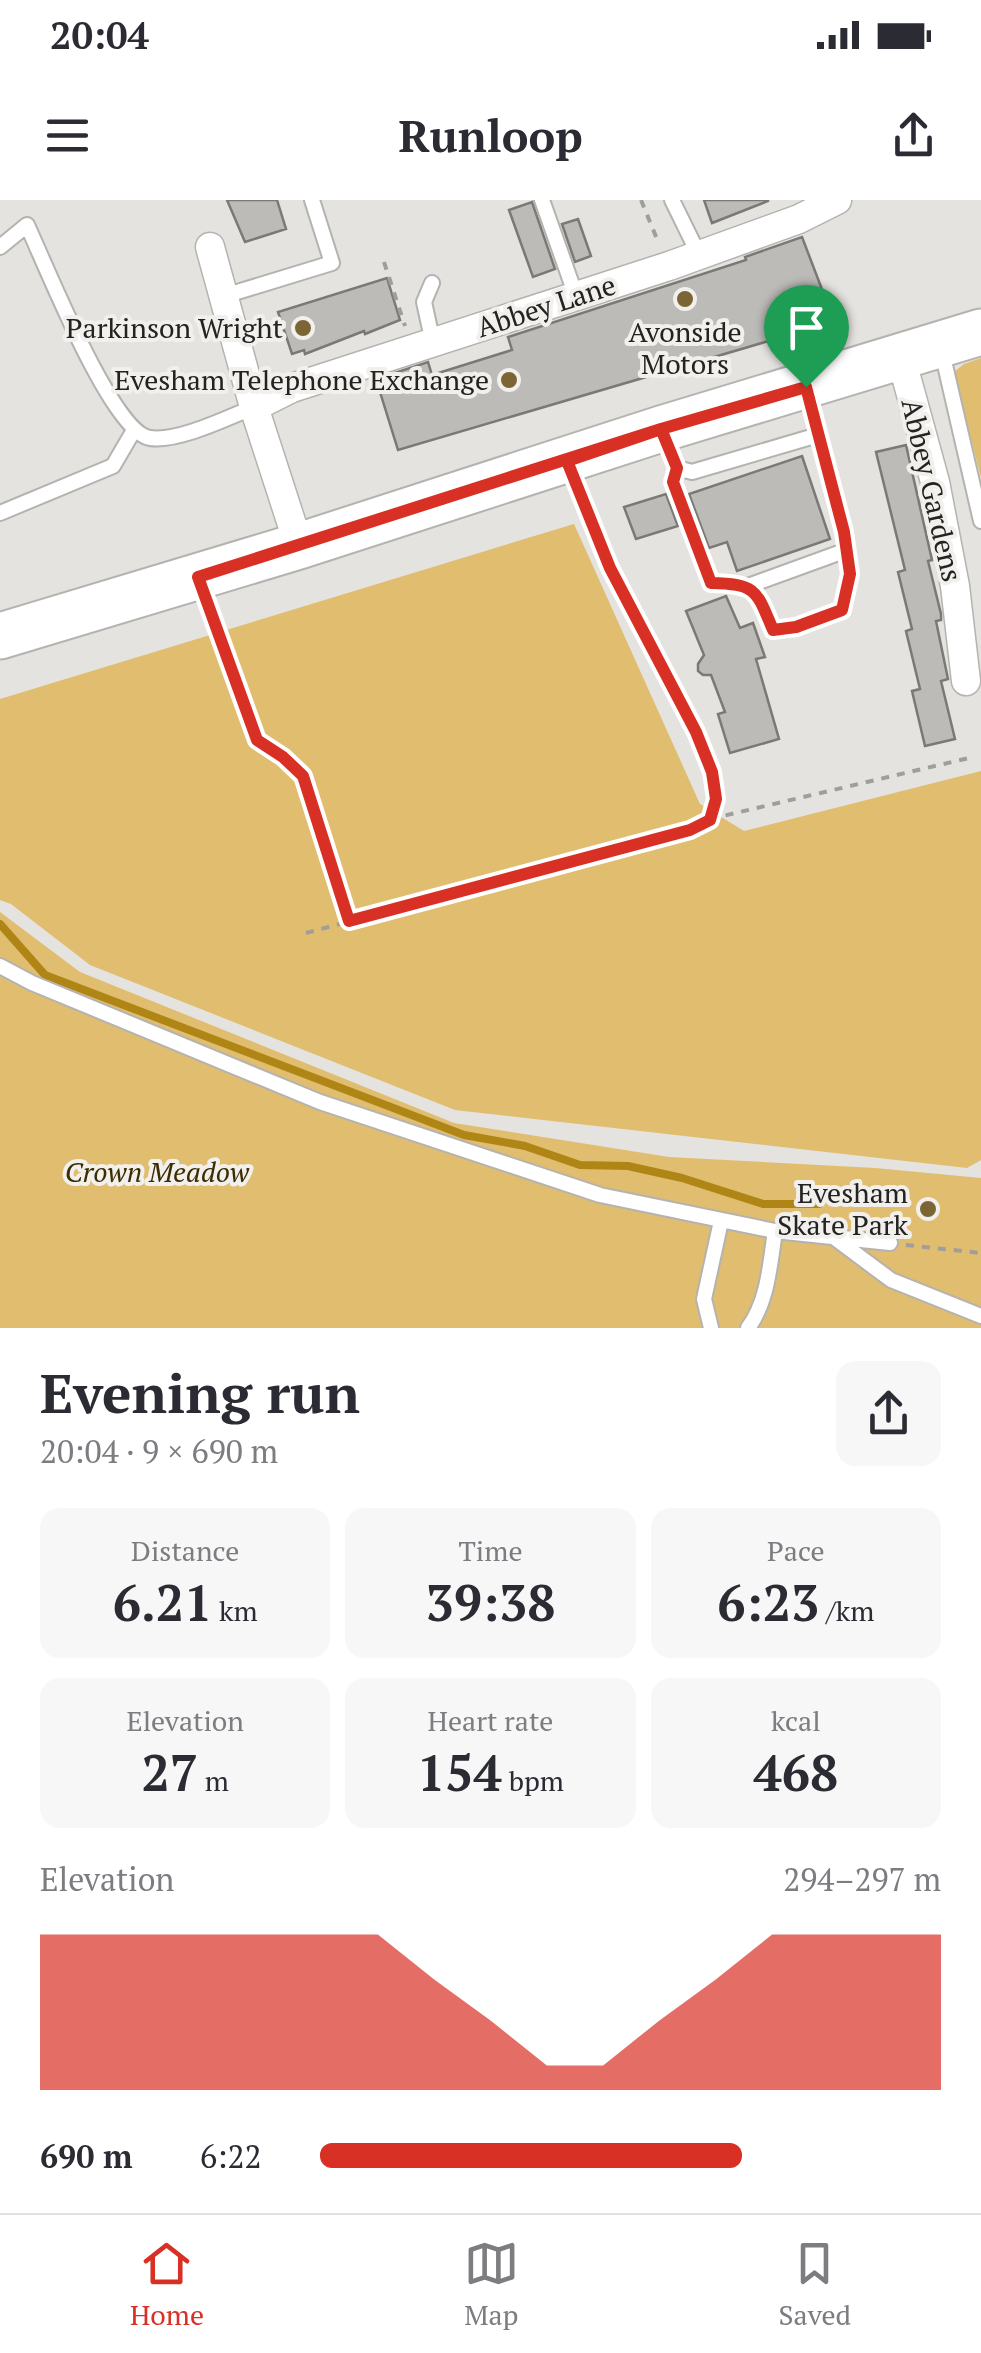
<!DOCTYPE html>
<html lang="en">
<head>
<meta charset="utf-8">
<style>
	body { margin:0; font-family:"PT Serif",serif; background:#f7f7f7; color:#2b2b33; height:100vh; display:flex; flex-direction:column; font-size:38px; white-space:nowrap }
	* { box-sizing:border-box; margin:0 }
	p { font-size:32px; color:#7c7c81 }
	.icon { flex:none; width:55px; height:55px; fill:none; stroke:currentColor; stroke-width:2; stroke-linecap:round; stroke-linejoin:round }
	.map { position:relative; height:1128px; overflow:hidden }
	.sheet { display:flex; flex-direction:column; background:#fff; flex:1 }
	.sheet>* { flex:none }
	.pin { position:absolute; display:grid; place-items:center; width:85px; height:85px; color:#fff; margin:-102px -42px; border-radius:50% 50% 50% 0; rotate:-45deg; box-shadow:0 0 10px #0007 }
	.pin .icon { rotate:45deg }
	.round { display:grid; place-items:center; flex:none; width:105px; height:105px; border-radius:20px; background:#f7f7f7 }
	.headline { display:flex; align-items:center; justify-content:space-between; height:170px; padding:0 40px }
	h1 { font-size:55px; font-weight:700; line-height:75px }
	.metrics { display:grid; grid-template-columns:repeat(3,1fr); gap:15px; height:170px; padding:10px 40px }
	.metrics div { display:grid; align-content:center; border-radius:20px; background:#f7f7f7; text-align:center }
	.metrics b { font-size:50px; font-weight:700 }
	.metrics small { font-size:28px; font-weight:400 }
	.metrics p { font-size:28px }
	.chart { height:280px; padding:20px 40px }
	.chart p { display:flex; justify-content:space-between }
	.chart svg { width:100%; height:180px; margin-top:10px; fill:#d93025; opacity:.7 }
	ul { padding:0 40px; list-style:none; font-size:32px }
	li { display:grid; grid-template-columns:160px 120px 1fr; align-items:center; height:75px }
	li i { height:25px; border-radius:12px; background:#d93025 }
	.status { display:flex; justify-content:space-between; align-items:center; height:70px; padding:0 50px; background:#fff; direction:ltr }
	.status svg { height:28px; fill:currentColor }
	header { display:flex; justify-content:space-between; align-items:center; height:130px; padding:0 40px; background:#fff; font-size:45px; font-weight:700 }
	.menu { display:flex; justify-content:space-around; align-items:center; height:140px; border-top:2px solid #e1e1e2; background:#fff; font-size:28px; color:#7c7c81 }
	.menu a { display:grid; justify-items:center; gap:5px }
	.menu .on { color:#d93025 }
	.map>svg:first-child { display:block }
	.green { fill:#e0bd6f }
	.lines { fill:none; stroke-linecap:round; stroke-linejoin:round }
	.stream { stroke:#af8615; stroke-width:8 }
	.building { fill:#bdbbb8; stroke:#7b7976; stroke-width:2.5 }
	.service-casing { stroke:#b5b3b0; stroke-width:18 }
	.minor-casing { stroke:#b5b3b0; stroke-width:31 }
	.primary-casing { stroke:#b5b3b0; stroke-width:49 }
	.path { stroke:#9f9e9b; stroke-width:4; stroke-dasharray:8 8; stroke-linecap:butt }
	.service { stroke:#fff; stroke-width:14 }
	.minor { stroke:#fff; stroke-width:28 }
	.primary { stroke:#fff; stroke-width:45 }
	.route-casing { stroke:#fff; stroke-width:20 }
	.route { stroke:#d93025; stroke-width:12 }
	.poi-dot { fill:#7b6535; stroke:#f1f0ed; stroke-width:4 }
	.labels { text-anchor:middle; stroke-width:8; stroke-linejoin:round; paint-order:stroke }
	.street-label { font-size:28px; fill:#242322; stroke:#f1f0ed }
	.poi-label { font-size:28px; fill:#242322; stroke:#f1f0ed; text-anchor:end }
	.park-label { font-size:28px; font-style:italic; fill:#3d2c00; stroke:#f1f0ed }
</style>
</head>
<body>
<div class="status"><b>20:04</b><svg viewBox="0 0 49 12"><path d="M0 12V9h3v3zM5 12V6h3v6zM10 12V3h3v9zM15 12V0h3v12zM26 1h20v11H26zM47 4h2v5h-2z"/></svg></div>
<header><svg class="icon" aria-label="menu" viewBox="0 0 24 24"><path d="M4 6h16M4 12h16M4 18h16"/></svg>Runloop<svg class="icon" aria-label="share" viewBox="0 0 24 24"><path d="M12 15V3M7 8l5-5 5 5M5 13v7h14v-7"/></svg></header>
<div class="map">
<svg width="981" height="1128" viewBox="0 0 981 1128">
	<rect width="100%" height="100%" fill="#e4e3df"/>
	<path class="green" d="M 981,158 L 981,278 L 954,172 L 964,164 Z
		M 574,324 L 700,604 L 744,631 L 981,571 L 981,960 L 967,968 L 455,910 L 90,765 L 11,704 L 0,700 L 0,499 Z
		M 0,712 L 80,772 L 454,923 L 669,957 L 875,968 L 981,978 L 981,1128 L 0,1128 Z"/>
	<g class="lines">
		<path class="stream" d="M 0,724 L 45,775 L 464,935 L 525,946 L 580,965 L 628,966 L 682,978 L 763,1004 L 819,1004"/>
	</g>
	<path class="building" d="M 227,0 L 277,0 L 286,29 L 245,42 Z
		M 704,0 L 768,0 L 768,1 L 712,23 Z
		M 532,2 L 555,69 L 533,77 L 509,10 Z
		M 578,19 L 591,56 L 575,62 L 562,24 Z
		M 802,37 L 823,92 L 795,103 L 806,130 L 398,250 L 376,179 L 428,162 L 432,175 L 512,150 L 508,137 L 746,60 L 745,57 Z
		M 387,78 L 400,120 L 365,134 L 364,131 L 305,154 L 304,150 L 292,154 L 278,112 Z
		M 906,245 L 932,360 L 928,361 L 941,414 L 941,420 L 936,421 L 948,479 L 941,481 L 955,539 L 925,546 L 912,491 L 920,489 L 906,431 L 912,429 L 898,372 L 905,370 L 876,252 Z
		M 802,256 L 830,339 L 737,371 L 727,342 L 709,348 L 689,294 Z
		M 666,294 L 678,326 L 636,339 L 624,307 Z
		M 726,396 L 740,428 L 753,423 L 765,457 L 756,459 L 779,539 L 730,553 L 718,514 L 725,512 L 711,475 L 703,475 L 698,471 L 698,464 L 704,455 L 686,411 Z"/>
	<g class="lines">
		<g class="service-casing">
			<path id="service" d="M 542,0 L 576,96
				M 672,0 L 699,55
				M 0,47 L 27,25 C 45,63 112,233 150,238 C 178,242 227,218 254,207
				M 432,83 L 424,102 L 433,143
				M 224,96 L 332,63 L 312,0
				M 945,151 L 945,165 L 981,321
				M 663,233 L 677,268 L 692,272 L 818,235
				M 677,268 L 673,282 L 711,383 C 757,384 755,390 773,430 L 796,427 L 842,410 L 850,375 L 844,333 L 807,192
				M 0,313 L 113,266 L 134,230
				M 748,386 L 847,350
				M 0,766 L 32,783 L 320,902 L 600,995 L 775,1031 L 890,1043
				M 832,1036 L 891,1080 L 981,1116
				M 711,1128 L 704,1099 L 721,1021
				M 748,1128 C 768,1101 770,1064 775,1031"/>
		</g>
		<g class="minor-casing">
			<path id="minor" d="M 210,47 L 254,207 L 299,346
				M 901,158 L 935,282 L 955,386 L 966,481
				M 254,207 L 292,188 L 669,66 L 799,19 L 837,0"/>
		</g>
		<g class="primary-casing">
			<path id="primary" d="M 0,436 L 299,346 L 661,229 L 981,132"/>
		</g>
		<path class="path" d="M 641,0 L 659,44
			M 384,62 L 405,126
			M 210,409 L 257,540 L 283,557 L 303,576 L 349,721
			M 710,619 L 969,558
			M 306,733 L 690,630 L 710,619 C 729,552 658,466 629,407 C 610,370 595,332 580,293
			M 906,1045 L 981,1053"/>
		<use href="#service" class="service"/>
		<use href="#minor" class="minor"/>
		<use href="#primary" class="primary"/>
	</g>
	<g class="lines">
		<g class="route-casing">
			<path id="route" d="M 806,187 L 661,229 L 198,377 L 257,540 L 283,557 L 303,576 L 349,721 L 690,630 L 710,620 L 716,599 L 712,572 L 696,532 L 610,368 L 567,261 L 661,229 L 677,268 L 673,282 L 711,383 C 757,384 756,390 773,430 L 796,427 L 842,410 L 850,374 L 844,332 L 806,187"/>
		</g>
		<use href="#route" class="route"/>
	</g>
	<g class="poi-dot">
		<circle cx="685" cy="99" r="10"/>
		<circle cx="303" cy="128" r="10"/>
		<circle cx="509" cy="180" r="10"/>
		<circle cx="928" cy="1009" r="10"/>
	</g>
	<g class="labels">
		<g class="street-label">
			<text transform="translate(546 106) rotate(-18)" y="10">Abbey Lane</text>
			<text transform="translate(932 290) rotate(77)" y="10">Abbey Gardens</text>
		</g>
		<g class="poi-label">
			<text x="283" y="138">Parkinson Wright</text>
			<text x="685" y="142" text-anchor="middle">Avonside<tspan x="685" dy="32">Motors</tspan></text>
			<text x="489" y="190">Evesham Telephone Exchange</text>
			<text x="908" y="1003">Evesham<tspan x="908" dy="32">Skate Park</tspan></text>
		</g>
		<g class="park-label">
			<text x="157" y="982">Crown Meadow</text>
		</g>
	</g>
</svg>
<div class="pin" style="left:806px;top:187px;background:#1e9e55"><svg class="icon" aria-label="arrive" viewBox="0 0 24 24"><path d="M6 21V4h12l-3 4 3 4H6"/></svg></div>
</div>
<section class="sheet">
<div class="headline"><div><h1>Evening run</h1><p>20:04 · 9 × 690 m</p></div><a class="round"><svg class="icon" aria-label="share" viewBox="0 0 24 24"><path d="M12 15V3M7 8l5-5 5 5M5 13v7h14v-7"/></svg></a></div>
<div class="metrics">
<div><p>Distance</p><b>6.21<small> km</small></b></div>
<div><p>Time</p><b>39:38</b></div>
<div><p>Pace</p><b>6:23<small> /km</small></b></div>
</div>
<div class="metrics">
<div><p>Elevation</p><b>27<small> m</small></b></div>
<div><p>Heart rate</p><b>154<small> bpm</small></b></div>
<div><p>kcal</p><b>468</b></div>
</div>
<div class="chart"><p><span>Elevation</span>294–297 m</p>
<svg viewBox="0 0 160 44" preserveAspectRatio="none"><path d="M0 44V6L10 6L20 6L30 6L40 6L50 6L60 6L70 17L80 27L90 38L100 38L110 27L120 17L130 6L140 6L150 6L160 6V44z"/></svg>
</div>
<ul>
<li><b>690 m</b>6:22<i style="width:68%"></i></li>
</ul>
</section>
<nav class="menu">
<a class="on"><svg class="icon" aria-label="home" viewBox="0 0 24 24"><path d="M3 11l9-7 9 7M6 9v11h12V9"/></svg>Home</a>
<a><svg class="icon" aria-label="map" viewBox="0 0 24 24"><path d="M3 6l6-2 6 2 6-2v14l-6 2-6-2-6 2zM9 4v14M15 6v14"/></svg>Map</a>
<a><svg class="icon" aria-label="saved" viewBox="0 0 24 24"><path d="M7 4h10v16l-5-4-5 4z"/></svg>Saved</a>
</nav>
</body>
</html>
